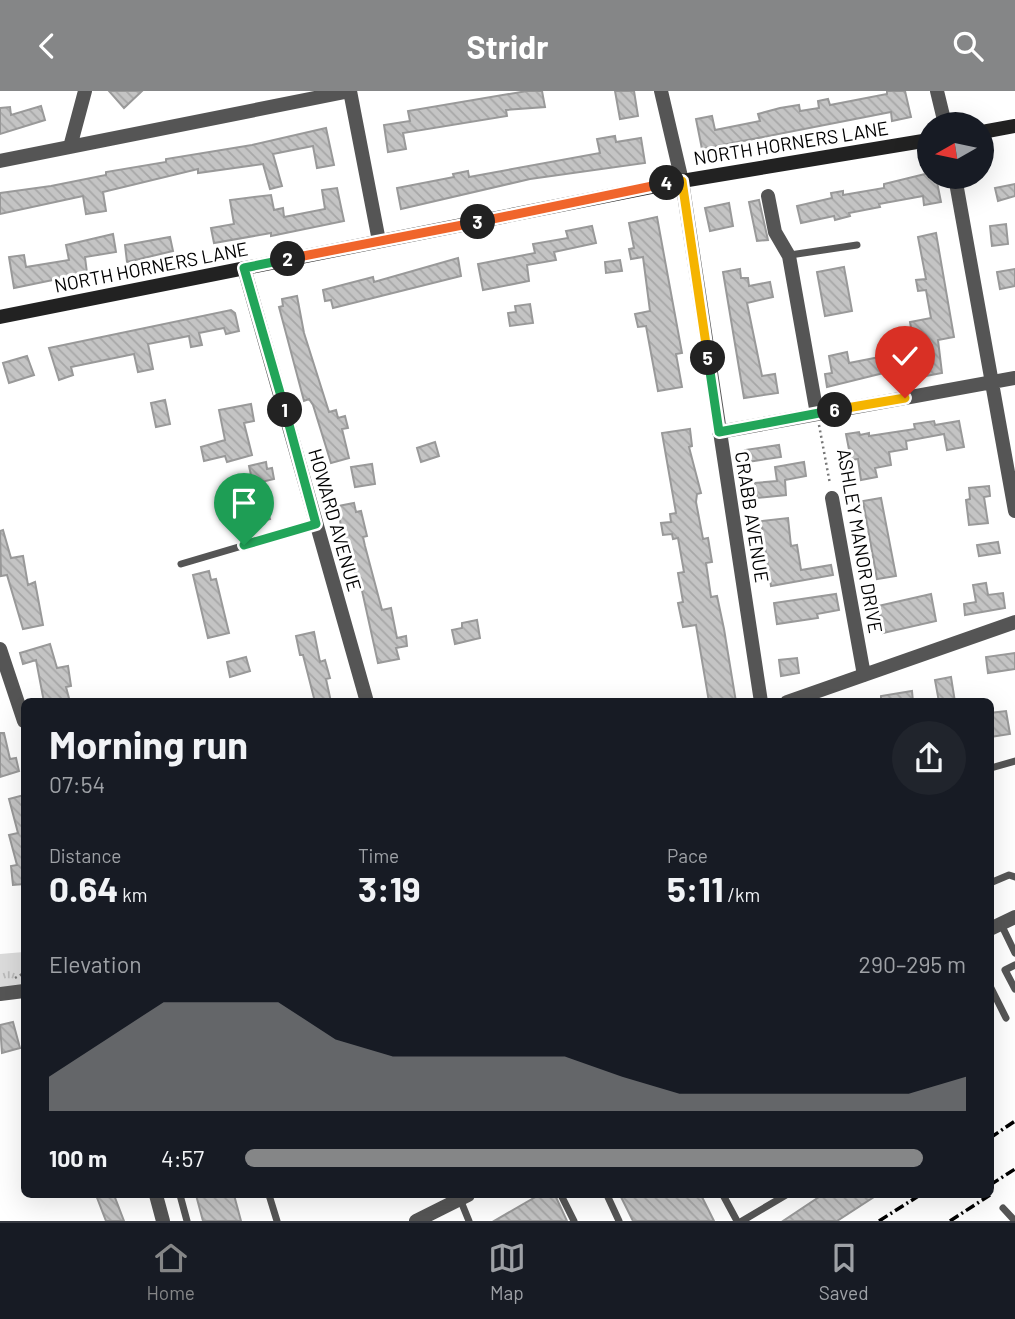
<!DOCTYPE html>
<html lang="en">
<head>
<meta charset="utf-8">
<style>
	body { margin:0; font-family:Barlow,sans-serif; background:#20242c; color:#f1f3f6; height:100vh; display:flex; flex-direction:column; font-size:26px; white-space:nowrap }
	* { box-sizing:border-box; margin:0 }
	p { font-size:23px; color:#9ea1a6 }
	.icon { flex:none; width:38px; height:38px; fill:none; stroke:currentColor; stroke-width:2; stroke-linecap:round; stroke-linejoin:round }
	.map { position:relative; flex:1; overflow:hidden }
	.side { position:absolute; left:21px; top:607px; width:973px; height:500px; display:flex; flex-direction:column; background:#171b24; border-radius:10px; box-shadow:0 7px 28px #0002 }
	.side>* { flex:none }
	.needle { width:46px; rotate:261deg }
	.controls { position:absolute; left:917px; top:21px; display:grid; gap:14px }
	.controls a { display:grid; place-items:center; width:77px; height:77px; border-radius:50%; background:#171b24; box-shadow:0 7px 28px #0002; font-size:35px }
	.pin { position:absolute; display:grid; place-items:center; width:60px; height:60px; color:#fff; margin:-72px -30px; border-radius:50% 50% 50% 0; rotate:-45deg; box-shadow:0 0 7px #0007 }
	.pin .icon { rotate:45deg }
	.km { position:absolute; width:35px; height:35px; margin:-18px; border-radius:50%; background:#222; color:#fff; font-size:19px; line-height:35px; text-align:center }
	.round { display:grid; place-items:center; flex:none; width:74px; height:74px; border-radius:37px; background:#20242c }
	.headline { display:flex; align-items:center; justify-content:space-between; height:119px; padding:0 28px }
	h1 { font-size:38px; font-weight:700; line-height:52px }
	.metrics { display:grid; grid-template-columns:repeat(3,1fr); gap:10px; height:119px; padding:7px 28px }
	.metrics div { display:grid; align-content:center }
	.metrics b { font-size:35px; font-weight:700 }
	.metrics small { font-size:19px; font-weight:400 }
	.metrics p { font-size:19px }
	.chart { height:196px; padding:14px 28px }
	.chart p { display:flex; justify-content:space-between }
	.chart svg { width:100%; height:126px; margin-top:7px; fill:#858687; opacity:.7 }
	ul { padding:0 28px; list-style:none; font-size:23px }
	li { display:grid; grid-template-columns:112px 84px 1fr; align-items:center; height:52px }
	li i { height:18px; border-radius:9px; background:#858687 }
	header { display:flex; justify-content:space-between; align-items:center; height:91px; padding:0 28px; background:#858687; color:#fff; font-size:32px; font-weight:700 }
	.tab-bar { display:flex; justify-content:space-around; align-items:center; height:98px; border-top:2px solid #363941; background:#171b24; font-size:19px; color:#9ea1a6 }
	.tab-bar a { display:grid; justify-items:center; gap:4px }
	.tab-bar .current { color:#858687 }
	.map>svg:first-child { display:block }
	.park { fill:url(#park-tufts) }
	.building { fill:url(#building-back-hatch); stroke:#999; stroke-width:2 }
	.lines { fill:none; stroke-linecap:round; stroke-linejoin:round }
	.path { stroke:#777; stroke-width:2.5; stroke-dasharray:2 3.5; stroke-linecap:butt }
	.lane { stroke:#555; stroke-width:7 }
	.street { stroke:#555; stroke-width:14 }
	.secondary { stroke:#222; stroke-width:14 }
	.rail { stroke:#000; stroke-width:3.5; stroke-dasharray:10 3.5 2 3.5; stroke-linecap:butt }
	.split-1-casing { stroke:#fff; stroke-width:14 }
	.split-2-casing { stroke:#fff; stroke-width:14 }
	.split-3-casing { stroke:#fff; stroke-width:14 }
	.split-4-casing { stroke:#fff; stroke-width:14 }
	.split-5-casing { stroke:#fff; stroke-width:14 }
	.split-6-casing { stroke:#fff; stroke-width:14 }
	.split-7-casing { stroke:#fff; stroke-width:14 }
	.split-1 { stroke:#22a559; stroke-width:9 }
	.split-2 { stroke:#22a559; stroke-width:9 }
	.split-3 { stroke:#f0652b; stroke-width:9 }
	.split-4 { stroke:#f0652b; stroke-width:9 }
	.split-5 { stroke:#f5b400; stroke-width:9 }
	.split-6 { stroke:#22a559; stroke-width:9 }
	.split-7 { stroke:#f5b400; stroke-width:9 }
	.labels { text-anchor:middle; stroke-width:6; stroke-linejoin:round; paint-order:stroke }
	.street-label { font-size:19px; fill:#000; stroke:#fff }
</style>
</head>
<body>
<header><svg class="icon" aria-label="back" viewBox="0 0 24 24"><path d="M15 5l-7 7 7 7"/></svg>Stridr<svg class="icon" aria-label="search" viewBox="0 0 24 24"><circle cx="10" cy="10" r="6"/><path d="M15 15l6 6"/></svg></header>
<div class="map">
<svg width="1015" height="1130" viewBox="0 0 1015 1130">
	<defs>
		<pattern id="park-tufts" width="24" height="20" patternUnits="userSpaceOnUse" patternTransform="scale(1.75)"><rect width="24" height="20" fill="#dcdcdc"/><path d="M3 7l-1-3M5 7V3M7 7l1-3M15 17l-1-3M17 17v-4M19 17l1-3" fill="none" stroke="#bbb"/></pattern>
		<pattern id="building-back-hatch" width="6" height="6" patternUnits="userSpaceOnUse" patternTransform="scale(1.75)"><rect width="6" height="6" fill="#c4c4c4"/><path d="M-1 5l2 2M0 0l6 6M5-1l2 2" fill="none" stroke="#a7a7a7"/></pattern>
	</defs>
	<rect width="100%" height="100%" fill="#fff"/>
	<path class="park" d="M 24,861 L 24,894 L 0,897 L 0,863 Z"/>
	<path class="building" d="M 109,0 L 142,0 L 124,17 Z
		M 527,0 L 542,0 L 545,16 L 506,19 L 507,25 L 403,42 L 406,58 L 388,61 L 384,34 L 410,30 L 408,20 Z
		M 615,0 L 634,0 L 638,25 L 620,28 Z
		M 887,0 L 905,0 L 911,26 L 892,30 L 891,21 L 702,58 L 696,28 L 712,25 L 715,39 L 760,30 L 758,23 L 780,17 L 799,14 L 800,20 L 819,17 L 818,10 L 828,8 L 830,14 L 887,3 Z
		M 41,15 L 45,29 L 0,43 L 0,17 L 10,16 L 11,24 Z
		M 326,37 L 334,74 L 317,77 L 313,55 L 273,63 L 282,95 L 270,98 L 263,73 L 198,82 L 198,78 L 103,101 L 106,120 L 86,123 L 83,105 L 0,123 L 0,102 L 51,95 L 106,84 L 106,81 L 166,71 L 166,68 L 252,54 Z
		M 615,45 L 616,51 L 641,47 L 645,72 L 530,88 L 401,118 L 397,97 L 454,86 L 453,83 L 468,80 L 469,86 L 600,62 L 597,48 Z
		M 929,82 L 929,86 L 936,86 L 941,111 L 924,114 L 923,105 L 879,113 L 880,116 L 849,122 L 850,125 L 835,129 L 834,125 L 801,132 L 797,115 L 832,107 L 831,102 L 843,100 L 843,104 L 884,97 L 884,93 Z
		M 1015,93 L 1015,105 L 998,110 L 995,97 Z
		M 337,97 L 344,130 L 271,145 L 271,142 L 214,152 L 211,137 L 234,133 L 230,109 L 271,104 L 274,119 L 283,117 L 284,126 L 325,118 L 322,99 Z
		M 759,109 L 768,149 L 757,150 L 749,111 Z
		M 729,112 L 733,135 L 710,140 L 705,117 Z
		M 657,126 L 682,262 L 676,263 L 682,296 L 658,300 L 646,235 L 638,236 L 635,223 L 650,220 L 643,166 L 631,168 L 629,158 L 634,157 L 629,132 Z
		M 1006,133 L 1008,153 L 992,155 L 990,135 Z
		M 592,135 L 596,152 L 554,161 L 556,169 L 527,174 L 529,190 L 483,199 L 478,173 L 535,162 L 533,153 L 568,147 L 566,140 Z
		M 936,142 L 954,246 L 938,249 L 942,282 L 915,287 L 912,275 L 827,296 L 825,283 L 832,282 L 829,265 L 847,261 L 849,272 L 915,259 L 910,231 L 931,227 L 926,199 L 918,200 L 916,189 L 926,188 L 918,146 Z
		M 113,143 L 116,161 L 85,166 L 87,182 L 14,197 L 9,166 L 24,164 L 26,176 L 69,169 L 66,154 Z
		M 170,146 L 173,160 L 127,171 L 125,154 Z
		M 458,167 L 461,185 L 333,217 L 331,209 L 325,210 L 323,199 L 373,186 L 374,191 Z
		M 620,169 L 622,180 L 606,182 L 605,171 Z
		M 844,176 L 852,220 L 825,225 L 817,181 Z
		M 740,178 L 741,187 L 748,187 L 749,195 L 770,191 L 773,206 L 747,212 L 762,285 L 775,283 L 778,302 L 744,307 L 723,181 Z
		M 1015,178 L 1015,195 L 1000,198 L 997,181 Z
		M 297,205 L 304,242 L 329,321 L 336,319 L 338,327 L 345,325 L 348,337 L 342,338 L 349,367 L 331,372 L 313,314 L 309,308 L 304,310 L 279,216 L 283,215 L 282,208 Z
		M 530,213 L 533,232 L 510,235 L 508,222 L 516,221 L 515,215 Z
		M 231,219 L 235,222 L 239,240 L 226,243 L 224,237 L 199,242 L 202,254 L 191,256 L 189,245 L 148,253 L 153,278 L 138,281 L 134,263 L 71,276 L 73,284 L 59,289 L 49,257 Z
		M 27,265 L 34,284 L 9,292 L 3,272 Z
		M 165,309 L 170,333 L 156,336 L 151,312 Z
		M 251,313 L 254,330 L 244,332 L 252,364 L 227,371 L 225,365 L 204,370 L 201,356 L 225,349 L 219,319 Z
		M 934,330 L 935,334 L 959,330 L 964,356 L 947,359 L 944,343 L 906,350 L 907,358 L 889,361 L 891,374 L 875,377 L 877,386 L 861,389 L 858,368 L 851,369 L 846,343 L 859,341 L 860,344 L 869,342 L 869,345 L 915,338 L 914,333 Z
		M 690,338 L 692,355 L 689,356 L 701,402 L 697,403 L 696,411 L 703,448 L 708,447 L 712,471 L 706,472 L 711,506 L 717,505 L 724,538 L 736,611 L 709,611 L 696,534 L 683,536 L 678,512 L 683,511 L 678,482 L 684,481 L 678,447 L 673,448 L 672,443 L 663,444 L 661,432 L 671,431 L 670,423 L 676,422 L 662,342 Z
		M 435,351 L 439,365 L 421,371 L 417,357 Z
		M 779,354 L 781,366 L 747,371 L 745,359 Z
		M 266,371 L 267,378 L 272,377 L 274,388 L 253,393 L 249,375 Z
		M 804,371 L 806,385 L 785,389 L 786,404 L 757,407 L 755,392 L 777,390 L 775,376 Z
		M 372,373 L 375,393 L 355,396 L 351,376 Z
		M 989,395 L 990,405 L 984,406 L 988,432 L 969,434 L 966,409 L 970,408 L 969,397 Z
		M 263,403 L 270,428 L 255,432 L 248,407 Z
		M 881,407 L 896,485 L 877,488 L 863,410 Z
		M 354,412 L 356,421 L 361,420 L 367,445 L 363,446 L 365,455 L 382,519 L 391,517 L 397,547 L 406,545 L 407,555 L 396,557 L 399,568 L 378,572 L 359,486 L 356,487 L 347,449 L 343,450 L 338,415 Z
		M 788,427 L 791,455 L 797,454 L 801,479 L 831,474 L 833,484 L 771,495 L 761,430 Z
		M 3,439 L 11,467 L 23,465 L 28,494 L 35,491 L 43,534 L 23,538 L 7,484 L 1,485 L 0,440 Z
		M 998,451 L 1000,462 L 979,465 L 977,454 Z
		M 209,480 L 211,489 L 216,488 L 229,542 L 208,547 L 193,484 Z
		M 986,492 L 988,504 L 1003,502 L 1005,517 L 965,524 L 964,513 L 976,511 L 973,494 Z
		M 836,503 L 839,519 L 817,523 L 818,527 L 777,533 L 774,512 Z
		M 931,503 L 936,530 L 883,542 L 878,515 Z
		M 477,529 L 480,547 L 455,553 L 452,539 L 462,537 L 462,532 Z
		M 314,541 L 320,571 L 325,569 L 330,587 L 326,588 L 331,611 L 315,611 L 303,564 L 300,564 L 296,545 Z
		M 50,553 L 57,577 L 68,575 L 71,595 L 66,596 L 70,611 L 44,611 L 36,569 L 23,573 L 20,562 Z
		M 1015,562 L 1015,578 L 988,582 L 986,566 Z
		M 246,566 L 250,580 L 230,586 L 227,571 Z
		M 797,567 L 799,582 L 781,585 L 779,569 Z
		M 951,586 L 955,611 L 939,611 L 935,589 Z
		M 912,600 L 913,611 L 881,611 L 881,605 Z
		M 1006,620 L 1010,643 L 990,646 L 990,622 Z
		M 0,642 L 4,642 L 10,668 L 16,667 L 19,680 L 0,686 Z
		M 24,704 L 24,793 L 13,794 L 11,775 L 17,774 L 9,744 L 18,742 L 9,708 Z
		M 13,931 L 20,957 L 2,962 L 0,934 Z
		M 96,1104 L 114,1104 L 124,1130 L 106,1130 Z
		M 196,1104 L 234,1104 L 241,1130 L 203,1130 Z
		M 539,1104 L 555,1104 L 567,1130 L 494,1130 Z
		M 620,1104 L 701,1104 L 714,1130 L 633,1130 Z
		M 822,1104 L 877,1104 L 837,1130 L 783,1130 Z"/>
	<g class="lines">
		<path class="path" d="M 819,334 L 830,393
			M 15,887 L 24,882"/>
		<path class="lane" d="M 790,164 L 857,154
			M 181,473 L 316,433
			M 991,677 L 1015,670
			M 990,792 L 1009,784 L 1015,786
			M 1001,833 L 1015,862
			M 1015,874 L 1005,879 L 1015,898
			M 990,895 L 1006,927
			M 180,1104 L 187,1130
			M 269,1104 L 277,1130
			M 561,1104 L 574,1130
			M 607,1104 L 619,1130
			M 723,1104 L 737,1130
			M 460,1108 L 469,1130
			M 1003,1117 L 1015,1130
			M 742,1130 L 786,1104"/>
		<path class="street" d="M 350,0 L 379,150
			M 661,0 L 682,90 L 761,611
			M 937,0 L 945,33
			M 70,56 L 85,0
			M 0,70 L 350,0
			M 955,86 L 1015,420
			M 768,105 L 775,141 L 789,165 L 817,323
			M 244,177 L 367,611
			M 719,341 L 1015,287
			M 832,407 L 864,584
			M 0,558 L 24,630
			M 787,611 L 1015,531
			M 990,838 L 1015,826
			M 0,903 L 24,900
			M 156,1104 L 163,1130
			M 416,1130 L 468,1104"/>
		<path class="secondary" d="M 982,41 L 1015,35
			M 0,226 L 682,90 L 929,49"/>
		<path class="rail" d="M 990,1047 L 1015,1030
			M 990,1094 L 1015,1078
			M 879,1130 L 920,1104
			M 950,1130 L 990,1104"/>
	</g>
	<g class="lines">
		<g class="split-1-casing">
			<path id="split-1" d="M 244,454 L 316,433 L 285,319"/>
		</g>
		<g class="split-2-casing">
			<path id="split-2" d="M 285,319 L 244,177 L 288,168"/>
		</g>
		<g class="split-3-casing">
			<path id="split-3" d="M 288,168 L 478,131"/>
		</g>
		<g class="split-4-casing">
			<path id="split-4" d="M 478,131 L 667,92"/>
		</g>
		<g class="split-5-casing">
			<path id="split-5" d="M 667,92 L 682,90 L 708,267"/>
		</g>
		<g class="split-6-casing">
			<path id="split-6" d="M 708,267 L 719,341 L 835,319"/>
		</g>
		<g class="split-7-casing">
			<path id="split-7" d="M 835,319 L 905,307"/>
		</g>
		<use href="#split-1" class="split-1"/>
		<use href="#split-2" class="split-2"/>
		<use href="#split-3" class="split-3"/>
		<use href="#split-4" class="split-4"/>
		<use href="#split-5" class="split-5"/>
		<use href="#split-6" class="split-6"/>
		<use href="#split-7" class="split-7"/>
	</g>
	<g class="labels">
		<g class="street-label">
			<text transform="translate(791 52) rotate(-9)" y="7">NORTH HORNERS LANE</text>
			<text transform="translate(151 176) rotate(-11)" y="7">NORTH HORNERS LANE</text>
			<text transform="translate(752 426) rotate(81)" y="7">CRABB AVENUE</text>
			<text transform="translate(335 429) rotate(74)" y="7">HOWARD AVENUE</text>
			<text transform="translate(860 450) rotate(80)" y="7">ASHLEY MANOR DRIVE</text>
		</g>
	</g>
</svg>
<div class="controls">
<a><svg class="needle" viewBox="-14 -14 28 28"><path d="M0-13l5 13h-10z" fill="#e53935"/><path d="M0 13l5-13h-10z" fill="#9ea1a6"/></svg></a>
</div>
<div class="pin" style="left:244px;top:454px;background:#1e9e55"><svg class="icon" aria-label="arrive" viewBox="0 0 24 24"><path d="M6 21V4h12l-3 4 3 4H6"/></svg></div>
<div class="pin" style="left:905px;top:307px;background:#d93025"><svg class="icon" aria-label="check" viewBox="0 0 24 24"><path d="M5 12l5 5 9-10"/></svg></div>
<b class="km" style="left:285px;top:319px">1</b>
<b class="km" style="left:288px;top:168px">2</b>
<b class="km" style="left:478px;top:131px">3</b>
<b class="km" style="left:667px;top:92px">4</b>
<b class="km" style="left:708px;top:267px">5</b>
<b class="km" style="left:835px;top:319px">6</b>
<section class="side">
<div class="headline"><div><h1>Morning run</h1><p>07:54</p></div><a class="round"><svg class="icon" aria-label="share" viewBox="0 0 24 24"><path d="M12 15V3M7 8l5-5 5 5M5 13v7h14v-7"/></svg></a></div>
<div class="metrics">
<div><p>Distance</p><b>0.64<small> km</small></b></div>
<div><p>Time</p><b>3:19</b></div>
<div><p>Pace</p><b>5:11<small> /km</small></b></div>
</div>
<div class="chart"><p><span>Elevation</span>290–295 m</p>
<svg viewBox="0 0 160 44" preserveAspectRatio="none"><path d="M0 44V32L10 19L20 6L30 6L40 6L50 19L60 25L70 25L80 25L90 25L100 32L110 38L120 38L130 38L140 38L150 38L160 32V44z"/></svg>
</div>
<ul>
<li><b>100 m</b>4:57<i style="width:94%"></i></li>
</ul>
</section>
</div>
<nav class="tab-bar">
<a class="current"><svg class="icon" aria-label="home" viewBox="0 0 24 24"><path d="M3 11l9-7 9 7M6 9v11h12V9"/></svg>Home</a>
<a><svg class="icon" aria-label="map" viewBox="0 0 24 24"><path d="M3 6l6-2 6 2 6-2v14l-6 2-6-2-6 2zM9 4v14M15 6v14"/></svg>Map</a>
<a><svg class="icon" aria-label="saved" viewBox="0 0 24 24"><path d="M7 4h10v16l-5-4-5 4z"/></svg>Saved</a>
</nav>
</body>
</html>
